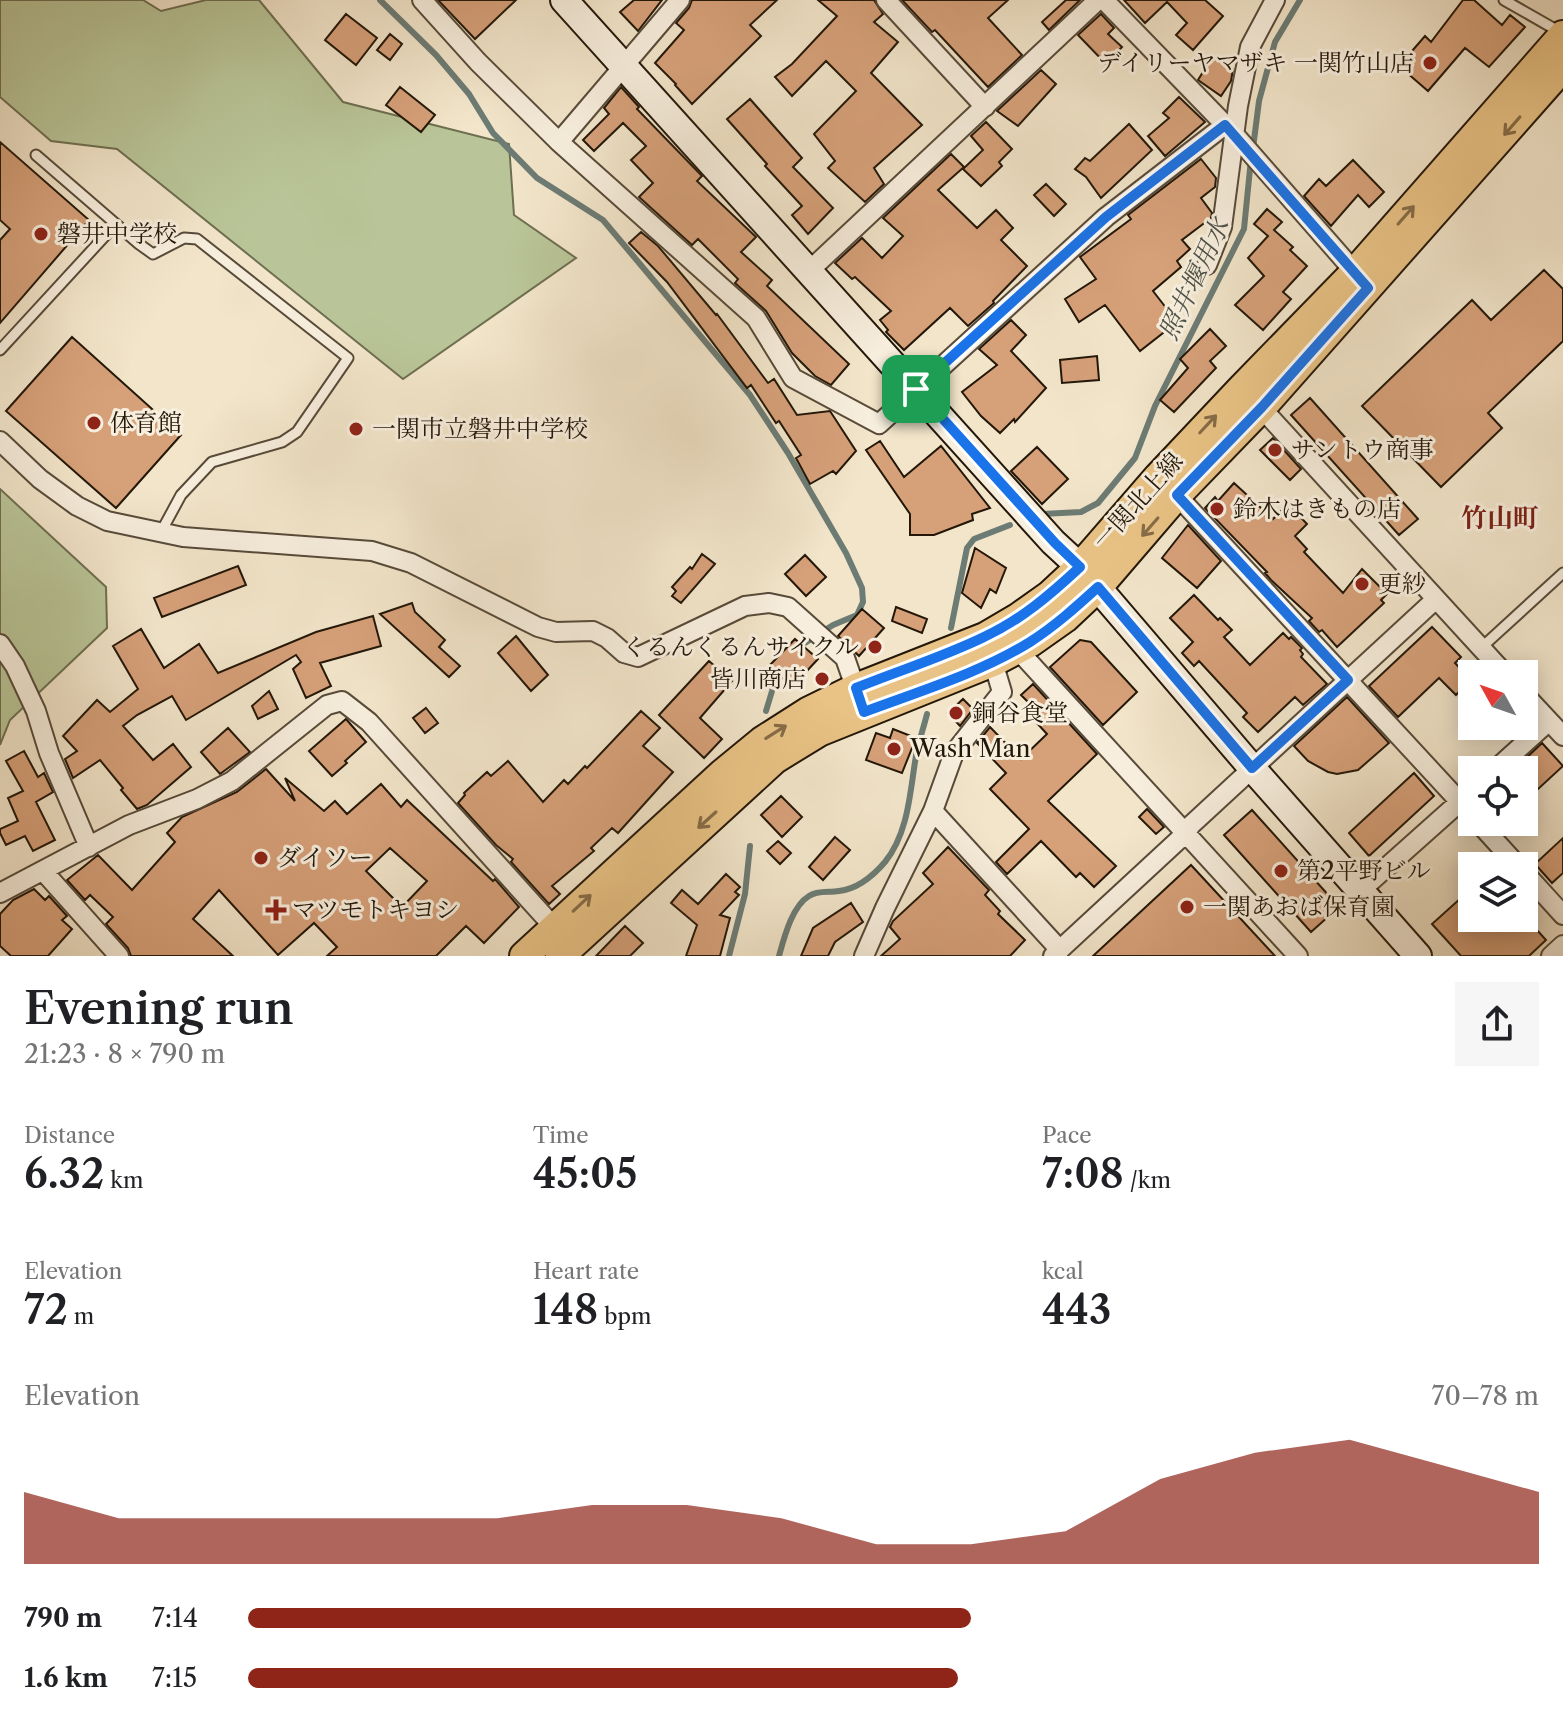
<!DOCTYPE html>
<html lang="en">
<head>
<meta charset="utf-8">
<style>
	body { margin:0; font-family:"Libre Caslon Text","Noto Serif JP",serif; background:#f6f6f6; color:#202124; height:100vh; display:flex; flex-direction:column; font-size:30px; white-space:nowrap }
	* { box-sizing:border-box; margin:0 }
	p { font-size:26px; color:#757577 }
	.icon { flex:none; width:44px; height:44px; fill:none; stroke:currentColor; stroke-width:2; stroke-linecap:round; stroke-linejoin:round }
	.map { position:relative; height:956px; overflow:hidden }
	.sheet { display:flex; flex-direction:column; background:#fff; flex:1 }
	.sheet>* { flex:none }
	.needle { width:52px; rotate:310deg }
	.buttons { position:absolute; left:1458px; top:660px; display:grid; gap:16px }
	.buttons a { display:grid; place-items:center; width:80px; height:80px; border-radius:0px; background:#fff; box-shadow:0 4px 20px #0003; font-size:40px }
	.pin { position:absolute; display:grid; place-items:center; width:68px; height:68px; color:#fff; margin:-34px; border-radius:16px; box-shadow:0 4px 12px #0006 }
	.round { display:grid; place-items:center; flex:none; width:84px; height:84px; border-radius:0px; background:#f6f6f6 }
	.summary { display:flex; align-items:center; justify-content:space-between; height:136px; padding:0 24px }
	h1 { font-size:44px; font-weight:600; line-height:60px }
	.figures { display:grid; grid-template-columns:repeat(3,1fr); gap:12px; height:136px; padding:8px 24px }
	.figures div { display:grid; align-content:center }
	.figures b { font-size:40px; font-weight:600 }
	.figures small { font-size:22px; font-weight:400 }
	.figures p { font-size:22px }
	.chart { height:224px; padding:16px 24px }
	.chart p { display:flex; justify-content:space-between }
	.chart svg { width:100%; height:144px; margin-top:8px; fill:#8f2418; opacity:.7 }
	ul { padding:0 24px; list-style:none; font-size:26px }
	li { display:grid; grid-template-columns:128px 96px 1fr; align-items:center; height:60px }
	li i { height:20px; border-radius:10px; background:#8f2418 }
	.map>svg:first-child { display:block }
	.green { fill:#b9c598; stroke:#6e6e50; stroke-width:2 }
	.lines { fill:none; stroke-linecap:round; stroke-linejoin:round }
	.stream { stroke:#6c7b74; stroke-width:6 }
	.building { fill:#d6a079; stroke:#231709; stroke-width:2; fill-rule:evenodd }
	.lane-casing { stroke:#574a39; stroke-width:13 }
	.street-casing { stroke:#574a39; stroke-width:22 }
	.secondary-casing { stroke:#231709; stroke-width:30 }
	.primary-casing { stroke:#231709; stroke-width:32 }
	.lane { stroke:#f7eedd; stroke-width:9 }
	.street { stroke:#f7eedd; stroke-width:18 }
	.secondary { stroke:#f7eedd; stroke-width:26 }
	.primary { stroke:#e9c285; stroke-width:28 }
	.oneway { stroke:#866c47 }
	.route-casing { stroke:#fff; stroke-width:16 }
	.route { stroke:#1a73e8; stroke-width:10 }
	.poi-dot { fill:#8f2418; stroke:#f7eedd; stroke-width:3 }
	.labels { text-anchor:middle; stroke-width:6; stroke-linejoin:round; paint-order:stroke }
	.poi-label { font-size:24px; fill:#231709; stroke:#f7eedd; text-anchor:start }
	.street-label { font-size:24px; fill:#231709; stroke:#f7eedd }
	.water-label { font-size:26px; font-style:italic; fill:#4d5148; stroke:#f7eedd }
	.neighbourhood-label { font-size:26px; font-weight:bold; fill:#7a1f14; stroke:#f7eedd }
</style>
</head>
<body>
<div class="map">
<svg width="1563" height="956" viewBox="0 0 1563 956">
	<rect width="100%" height="100%" fill="#f2e5ca"/>
	<filter id="stains"><feTurbulence type="fractalNoise" baseFrequency=".0025" numOctaves="4"/><feColorMatrix values="0 0 0 0 .2 0 0 0 0 .09 0 0 0 0 .02 0 0 0 .5 -.17"/></filter>
	<radialGradient id="worn" r=".72"><stop offset=".6" stop-color="#630" stop-opacity="0"/><stop offset="1" stop-color="#630" stop-opacity=".3"/></radialGradient>
	<path class="green" d="M 0,0 L 143,0 L 161,11 L 206,0 L 259,0 L 343,102 L 509,144 L 514,215 L 576,258 L 403,379 L 117,149 L 51,141 L 0,97 Z
		M 0,489 L 106,587 L 107,628 L 10,720 L 0,745 Z"/>
	<g class="lines">
		<path class="stream" d="M 380,0 L 436,55 L 469,94 L 493,133 L 537,178 L 603,220 L 750,395 L 788,453 L 846,553 L 862,588 L 863,602 L 857,615 L 833,625 L 797,648
			M 1253,148 L 1259,101 L 1275,42 L 1300,0
			M 1042,514 L 1081,512 L 1098,503 L 1135,458 L 1155,406 L 1244,229 L 1251,159
			M 951,628 L 967,548 L 974,539 L 1010,525
			M 766,711 L 779,668
			M 729,956 L 745,894 L 750,846
			M 779,956 C 784,938 792,906 809,896 C 818,890 829,893 839,891 C 857,889 873,876 885,862 C 910,831 910,787 917,750 C 920,738 924,726 927,714"/>
	</g>
	<path class="building" d="M 438,0 L 516,0 L 475,39 Z
		M 634,0 L 662,0 L 638,31 L 620,12 Z
		M 692,0 L 777,0 L 750,25 L 761,36 L 692,104 L 675,85 L 676,84 L 655,63 L 684,30 L 676,23 L 689,8 Z
		M 818,0 L 874,0 L 883,14 L 874,22 L 898,42 L 871,73 L 922,125 L 874,168 L 884,184 L 865,202 L 828,168 L 835,161 L 814,134 L 856,91 L 826,61 L 792,96 L 775,77 L 792,64 L 837,16 Z
		M 902,0 L 1008,0 L 988,18 L 1022,55 L 988,87 L 935,30 L 932,32 Z
		M 1066,0 L 1080,0 L 1049,30 L 1042,22 Z
		M 1124,0 L 1205,0 L 1223,16 L 1193,50 L 1176,35 L 1187,23 L 1167,2 L 1145,23 Z
		M 1463,0 L 1474,0 L 1502,25 L 1510,15 L 1525,27 L 1489,67 L 1465,48 L 1428,91 L 1399,66 L 1425,36 L 1431,42 Z
		M 346,14 L 377,38 L 356,65 L 325,40 Z
		M 1101,14 L 1114,28 L 1108,34 L 1122,47 L 1106,64 L 1078,35 Z
		M 390,34 L 402,44 L 390,60 L 377,50 Z
		M 1213,56 L 1233,69 L 1231,81 L 1221,96 L 1198,80 Z
		M 1041,70 L 1056,84 L 1018,126 L 997,111 Z
		M 400,87 L 435,115 L 421,132 L 386,105 Z
		M 621,87 L 639,107 L 637,109 L 702,176 L 697,181 L 756,237 L 741,252 L 772,280 L 767,286 L 849,364 L 831,385 L 815,376 L 792,353 L 766,311 L 735,283 L 738,279 L 698,239 L 692,245 L 639,197 L 653,183 L 631,160 L 646,146 L 623,123 L 594,151 L 583,140 L 609,114 L 604,108 Z
		M 1179,97 L 1205,122 L 1165,156 L 1148,136 L 1169,118 L 1163,113 Z
		M 750,99 L 802,158 L 793,167 L 833,208 L 808,234 L 792,215 L 802,206 L 765,166 L 767,164 L 727,119 Z
		M 986,122 L 1012,149 L 999,162 L 1002,166 L 981,186 L 963,169 L 983,150 L 971,136 Z
		M 1129,124 L 1152,150 L 1101,198 L 1086,177 L 1075,169 L 1085,158 L 1090,161 Z
		M 0,142 L 89,220 L 0,323 L 0,240 L 10,229 L 0,220 Z
		M 951,154 L 964,167 L 938,190 L 977,228 L 996,210 L 1013,228 L 1001,240 L 1027,266 L 993,301 L 994,303 L 968,326 L 950,308 L 904,350 L 886,332 L 888,330 L 880,320 L 891,311 L 855,277 L 852,279 L 835,263 L 862,238 L 882,258 L 903,236 L 883,218 Z
		M 1201,159 L 1216,178 L 1215,187 L 1201,198 L 1212,213 L 1211,218 L 1182,240 L 1190,249 L 1177,261 L 1181,267 L 1153,291 L 1177,322 L 1140,351 L 1105,305 L 1079,322 L 1065,299 L 1096,279 L 1080,257 L 1131,219 L 1128,215 Z
		M 1353,160 L 1384,192 L 1369,207 L 1358,195 L 1331,226 L 1304,196 L 1319,179 L 1326,186 Z
		M 1046,184 L 1066,204 L 1054,216 L 1034,195 Z
		M 1267,209 L 1282,222 L 1274,230 L 1293,247 L 1290,250 L 1307,266 L 1283,292 L 1291,299 L 1263,330 L 1235,305 L 1264,276 L 1248,258 L 1268,236 L 1254,224 Z
		M 641,232 L 658,246 L 716,315 L 717,314 L 768,383 L 774,379 L 797,415 L 830,411 L 856,451 L 836,474 L 833,471 L 810,484 L 796,458 L 801,455 L 779,421 L 776,423 L 751,385 L 747,388 L 667,282 L 629,243 Z
		M 1544,270 L 1563,289 L 1563,341 L 1488,413 L 1502,428 L 1441,487 L 1362,406 L 1472,300 L 1491,320 Z
		M 1011,320 L 1026,335 L 1011,351 L 1046,388 L 1015,422 L 1014,419 L 1000,433 L 981,416 L 962,392 L 997,365 L 979,349 Z
		M 1210,329 L 1226,346 L 1210,361 L 1216,368 L 1174,412 L 1160,400 L 1188,368 L 1180,359 Z
		M 72,337 L 181,435 L 116,508 L 6,411 Z
		M 1097,356 L 1099,380 L 1062,383 L 1060,360 Z
		M 1310,398 L 1418,519 L 1399,535 L 1291,415 Z
		M 1273,438 L 1301,469 L 1290,480 L 1260,450 Z
		M 880,441 L 904,477 L 941,446 L 990,508 L 972,514 L 973,520 L 934,535 L 910,535 L 910,514 L 866,450 Z
		M 1037,447 L 1068,479 L 1042,504 L 1011,471 Z
		M 1234,483 L 1273,519 L 1288,504 L 1307,524 L 1295,536 L 1307,549 L 1304,552 L 1343,593 L 1362,569 L 1387,594 L 1381,600 L 1384,603 L 1337,647 L 1322,630 L 1319,632 L 1309,621 L 1312,618 L 1271,580 L 1265,573 L 1267,572 L 1205,508 L 1215,497 L 1218,501 Z
		M 1188,525 L 1221,561 L 1197,588 L 1162,558 Z
		M 975,548 L 1006,568 L 996,593 L 990,589 L 981,608 L 962,593 Z
		M 702,554 L 715,564 L 681,603 L 672,596 L 676,591 L 672,587 L 690,567 L 692,569 Z
		M 805,555 L 826,577 L 806,596 L 785,574 Z
		M 238,566 L 246,585 L 162,617 L 154,598 Z
		M 1194,595 L 1218,620 L 1220,618 L 1232,630 L 1224,637 L 1250,665 L 1283,633 L 1289,639 L 1291,637 L 1302,648 L 1300,650 L 1303,654 L 1301,657 L 1327,684 L 1303,705 L 1295,697 L 1258,732 L 1243,717 L 1247,713 L 1199,661 L 1194,666 L 1182,653 L 1193,642 L 1170,618 Z
		M 412,603 L 415,612 L 445,640 L 439,647 L 460,666 L 449,677 L 380,614 Z
		M 896,607 L 927,619 L 922,633 L 892,621 Z
		M 862,609 L 884,628 L 859,656 L 838,636 Z
		M 373,616 L 381,646 L 320,663 L 331,686 L 306,698 L 293,669 L 301,662 L 296,655 L 186,720 L 172,696 L 137,715 L 123,726 L 153,760 L 173,744 L 191,767 L 147,805 L 137,809 L 121,790 L 123,788 L 100,760 L 73,778 L 65,759 L 77,751 L 63,736 L 97,700 L 110,712 L 138,689 L 113,646 L 141,629 L 164,668 L 199,644 L 218,673 L 316,632 Z
		M 1432,627 L 1461,657 L 1455,663 L 1471,680 L 1456,695 L 1439,678 L 1398,717 L 1369,686 Z
		M 516,636 L 548,675 L 531,691 L 498,653 Z
		M 795,639 L 818,659 L 792,687 L 769,666 Z
		M 1080,640 L 1091,642 L 1137,692 L 1103,725 L 1050,667 Z
		M 709,661 L 732,681 L 700,718 L 722,739 L 704,758 L 659,715 Z
		M 1033,684 L 1097,754 L 1048,801 L 1116,866 L 1094,887 L 1080,873 L 1076,877 L 1041,841 L 1007,874 L 996,862 L 1029,829 L 990,789 L 1006,773 L 977,743 L 990,727 L 1021,759 L 1047,734 L 1023,708 L 1029,703 L 1021,695 Z
		M 269,691 L 278,709 L 258,719 L 252,706 Z
		M 1347,697 L 1389,743 L 1358,770 L 1337,774 L 1328,772 L 1308,761 L 1294,746 Z
		M 963,699 L 973,709 L 960,726 L 948,713 Z
		M 426,708 L 438,723 L 425,733 L 413,718 Z
		M 641,711 L 660,728 L 643,746 L 673,772 L 618,833 L 612,828 L 591,848 L 594,851 L 552,886 L 560,894 L 549,904 L 511,862 L 513,859 L 496,845 L 458,803 L 465,795 L 464,793 L 487,772 L 491,776 L 508,761 L 543,802 L 564,780 L 568,784 L 585,766 L 587,768 Z
		M 346,719 L 366,742 L 345,761 L 347,763 L 332,776 L 309,751 Z
		M 228,728 L 250,752 L 220,774 L 201,752 Z
		M 893,729 L 916,738 L 902,773 L 866,760 L 876,733 L 890,738 Z
		M 1542,743 L 1563,766 L 1524,802 L 1524,760 Z
		M 24,751 L 38,777 L 44,773 L 53,792 L 36,802 L 55,840 L 33,851 L 25,836 L 6,845 L 0,833 L 0,829 L 18,821 L 8,798 L 23,791 L 6,761 Z
		M 266,769 L 295,801 L 285,778 L 324,811 L 335,801 L 347,814 L 381,784 L 401,807 L 407,800 L 493,881 L 495,879 L 519,907 L 484,943 L 466,926 L 436,956 L 327,956 L 337,947 L 314,923 L 278,955 L 219,890 L 193,919 L 233,956 L 131,956 L 128,948 L 106,924 L 113,917 L 90,895 L 85,900 L 67,880 L 98,855 L 132,890 L 175,842 L 167,833 L 182,817 L 237,792 ZM 390,848 L 427,881 L 402,907 L 366,871 Z
		M 1414,773 L 1434,796 L 1369,856 L 1349,833 Z
		M 781,796 L 802,817 L 782,837 L 761,815 Z
		M 1147,809 L 1164,827 L 1156,834 L 1139,817 Z
		M 1252,810 L 1339,907 L 1311,932 L 1224,835 Z
		M 835,837 L 850,850 L 823,880 L 809,867 Z
		M 1563,838 L 1563,873 L 1552,883 L 1535,864 Z
		M 778,841 L 791,853 L 780,864 L 767,851 Z
		M 948,847 L 989,890 L 985,895 L 1000,911 L 998,914 L 1025,940 L 1010,956 L 881,956 L 900,939 L 890,927 L 893,921 L 933,884 L 923,873 Z
		M 1191,865 L 1275,956 L 1093,956 Z
		M 726,874 L 740,887 L 735,892 L 739,895 L 720,915 L 730,918 L 720,956 L 686,956 L 697,925 L 671,903 L 682,890 L 698,904 Z
		M 1472,888 L 1472,918 L 1526,918 L 1546,940 L 1529,956 L 1461,956 L 1432,924 Z
		M 34,889 L 45,900 L 49,896 L 67,916 L 62,920 L 72,929 L 48,956 L 11,956 L 0,946 L 0,914 L 13,900 Z
		M 851,903 L 863,922 L 835,942 L 828,956 L 801,956 L 813,928 Z
		M 625,926 L 643,943 L 630,956 L 596,956 Z"/>
	<g class="lines">
		<g class="lane-casing">
			<path id="lane" d="M 1504,0 L 1560,32
				M 36,155 L 139,244 L 153,254 L 184,238 L 197,239 L 348,358 L 297,432 L 282,442 L 212,462 L 181,495 L 161,532
				M 0,350 L 116,224
				M 1481,648 L 1563,573"/>
		</g>
		<g class="street-casing">
			<path id="street" d="M 422,0 L 478,62 L 559,142 L 756,318 L 793,378 L 879,424 L 1106,217 L 1225,125
				M 886,0 L 985,107
				M 1104,0 L 1234,134 L 1361,279
				M 559,142 L 680,0
				M 1207,265 L 1222,227 L 1238,106 L 1250,47 L 1275,0
				M 810,270 L 1098,0
				M 1255,401 L 1505,674
				M 0,441 L 40,479 L 77,506 L 107,521 L 183,537 L 372,551 L 411,563 L 538,627 L 556,632 L 593,631 L 607,638 L 624,653 L 638,657 L 745,606 L 769,603 L 788,607 L 845,658 L 859,698
				M 1172,490 L 1472,815
				M 0,644 L 15,666 L 36,711 L 49,753 L 89,847
				M 1017,649 L 1298,956
				M 1524,694 L 1563,736
				M 1495,770 L 1549,721
				M 933,811 L 1060,950
				M 1478,822 L 1518,866
				M 44,872 L 119,956
				M 1524,872 L 1563,915
				M 1361,890 L 1472,791
				M 0,893 L 129,825 L 197,799 L 232,781 L 327,705 L 342,701 L 369,722 L 561,935
				M 864,956 L 885,908 L 933,811 L 954,753 L 1002,692 L 990,652
				M 1053,956 L 1185,834 L 1191,825 L 1436,599
				M 1551,956 L 1563,945"/>
		</g>
		<g class="secondary-casing">
			<path id="secondary" d="M 564,0 L 1053,542 L 1080,567 L 1252,768 L 1418,956"/>
		</g>
		<g class="primary-casing">
			<path id="primary" d="M 524,956 L 723,773 L 762,741 L 809,711 L 856,688 L 985,637 L 1019,617 L 1050,595 L 1080,567 L 1158,477 L 1241,389 L 1355,272 L 1563,35
				M 560,956 L 775,759 L 819,732 L 993,662 L 1031,642 L 1065,618 L 1098,587 L 1177,495 L 1262,407 L 1563,67"/>
		</g>
		<use href="#lane" class="lane"/>
		<use href="#street" class="street"/>
		<use href="#secondary" class="secondary"/>
		<use href="#primary" class="primary"/>
	</g>
	<defs><path id="oneway-shaft" d="M-6 0H5M1.5-3L5.5 0L1.5 3" fill="none" stroke-width="1.6" stroke-linecap="round" stroke-linejoin="round" transform="scale(2)"/></defs>
	<g class="oneway">
		<use href="#oneway-shaft" transform="translate(1512 126) rotate(131)"/>
		<use href="#oneway-shaft" transform="translate(1406 215) rotate(-49)"/>
		<use href="#oneway-shaft" transform="translate(1208 424) rotate(-47)"/>
		<use href="#oneway-shaft" transform="translate(1150 527) rotate(131)"/>
		<use href="#oneway-shaft" transform="translate(776 732) rotate(-32)"/>
		<use href="#oneway-shaft" transform="translate(707 820) rotate(138)"/>
		<use href="#oneway-shaft" transform="translate(582 903) rotate(-43)"/>
	</g>
	<g class="lines">
		<g class="route-casing">
			<path id="route" d="M 1225,125 L 1368,288 L 1262,407 L 1177,495 L 1348,680 L 1252,768 L 1098,587 C 1076,607 1055,626 1030,642 C 980,673 920,691 864,712 L 856,688 C 898,671 943,657 984,637 C 1021,620 1051,594 1080,567 L 1055,543 L 916,389 L 1106,217 Z"/>
		</g>
		<use href="#route" class="route"/>
	</g>
	<g class="poi-dot">
		<circle cx="1430" cy="63" r="8"/>
		<circle cx="41" cy="234" r="8"/>
		<circle cx="94" cy="423" r="8"/>
		<circle cx="356" cy="429" r="8"/>
		<circle cx="1275" cy="450" r="8"/>
		<circle cx="1217" cy="509" r="8"/>
		<circle cx="1362" cy="584" r="8"/>
		<circle cx="875" cy="647" r="8"/>
		<circle cx="822" cy="679" r="8"/>
		<circle cx="956" cy="713" r="8"/>
		<circle cx="894" cy="749" r="8"/>
		<circle cx="261" cy="858" r="8"/>
		<circle cx="1281" cy="871" r="8"/>
		<circle cx="1187" cy="907" r="8"/>
		<path d="M272 898h8v8h8v8h-8v8h-8v-8h-8v-8h8z"/>
	</g>
	<g class="labels">
		<g class="poi-label">
			<text x="1414" y="71" text-anchor="end">デイリーヤマザキ 一関竹山店</text>
			<text x="57" y="242">磐井中学校</text>
			<text x="110" y="431">体育館</text>
			<text x="372" y="437">一関市立磐井中学校</text>
			<text x="1291" y="458">サントウ商事</text>
			<text x="1233" y="517">鈴木はきもの店</text>
			<text x="1378" y="592">更紗</text>
			<text x="859" y="655" text-anchor="end">くるんくるんサイクル</text>
			<text x="806" y="687" text-anchor="end">皆川商店</text>
			<text x="972" y="721">銅谷食堂</text>
			<text x="910" y="757">Wash Man</text>
			<text x="277" y="866">ダイソー</text>
			<text x="1297" y="879">第2平野ビル</text>
			<text x="1203" y="915">一関あおば保育園</text>
			<text x="292" y="918">マツモトキヨシ</text>
		</g>
		<g class="street-label">
			<text transform="translate(1138 501) rotate(-48)" y="8">一関北上線</text>
		</g>
		<g class="water-label">
			<text transform="translate(1194 279) rotate(-65)" y="9">照井堰用水</text>
		</g>
		<g class="neighbourhood-label">
			<text x="1500" y="527">竹山町</text>
		</g>
	</g>
	<rect width="100%" height="100%" filter="url(#stains)"/>
	<rect width="100%" height="100%" fill="url(#worn)"/>
</svg>
<div class="buttons">
<a><svg class="needle" viewBox="-14 -14 28 28"><path d="M0-13l5 13h-10z" fill="#e53935"/><path d="M0 13l5-13h-10z" fill="#757577"/></svg></a>
<a><svg class="icon" aria-label="locate" viewBox="0 0 24 24"><circle cx="12" cy="12" r="6"/><path d="M12 2v4M12 18v4M2 12h4M18 12h4"/></svg></a>
<a><svg class="icon" aria-label="layers" viewBox="0 0 24 24"><path d="M12 4l9 5-9 5-9-5zM3 14l9 5 9-5"/></svg></a>
</div>
<div class="pin" style="left:916px;top:389px;background:#1e9e55"><svg class="icon" aria-label="arrive" viewBox="0 0 24 24"><path d="M6 21V4h12l-3 4 3 4H6"/></svg></div>
</div>
<section class="sheet">
<div class="summary"><div><h1>Evening run</h1><p>21:23 · 8 × 790 m</p></div><a class="round"><svg class="icon" aria-label="share" viewBox="0 0 24 24"><path d="M12 15V3M7 8l5-5 5 5M5 13v7h14v-7"/></svg></a></div>
<div class="figures">
<div><p>Distance</p><b>6.32<small> km</small></b></div>
<div><p>Time</p><b>45:05</b></div>
<div><p>Pace</p><b>7:08<small> /km</small></b></div>
</div>
<div class="figures">
<div><p>Elevation</p><b>72<small> m</small></b></div>
<div><p>Heart rate</p><b>148<small> bpm</small></b></div>
<div><p>kcal</p><b>443</b></div>
</div>
<div class="chart"><p><span>Elevation</span>70–78 m</p>
<svg viewBox="0 0 160 44" preserveAspectRatio="none"><path d="M0 44V22L10 30L20 30L30 30L40 30L50 30L60 26L70 26L80 30L90 38L100 38L110 34L120 18L130 10L140 6L150 14L160 22V44z"/></svg>
</div>
<ul>
<li><b>790 m</b>7:14<i style="width:56%"></i></li>
<li><b>1.6 km</b>7:15<i style="width:55%"></i></li>
</ul>
</section>
</body>
</html>
